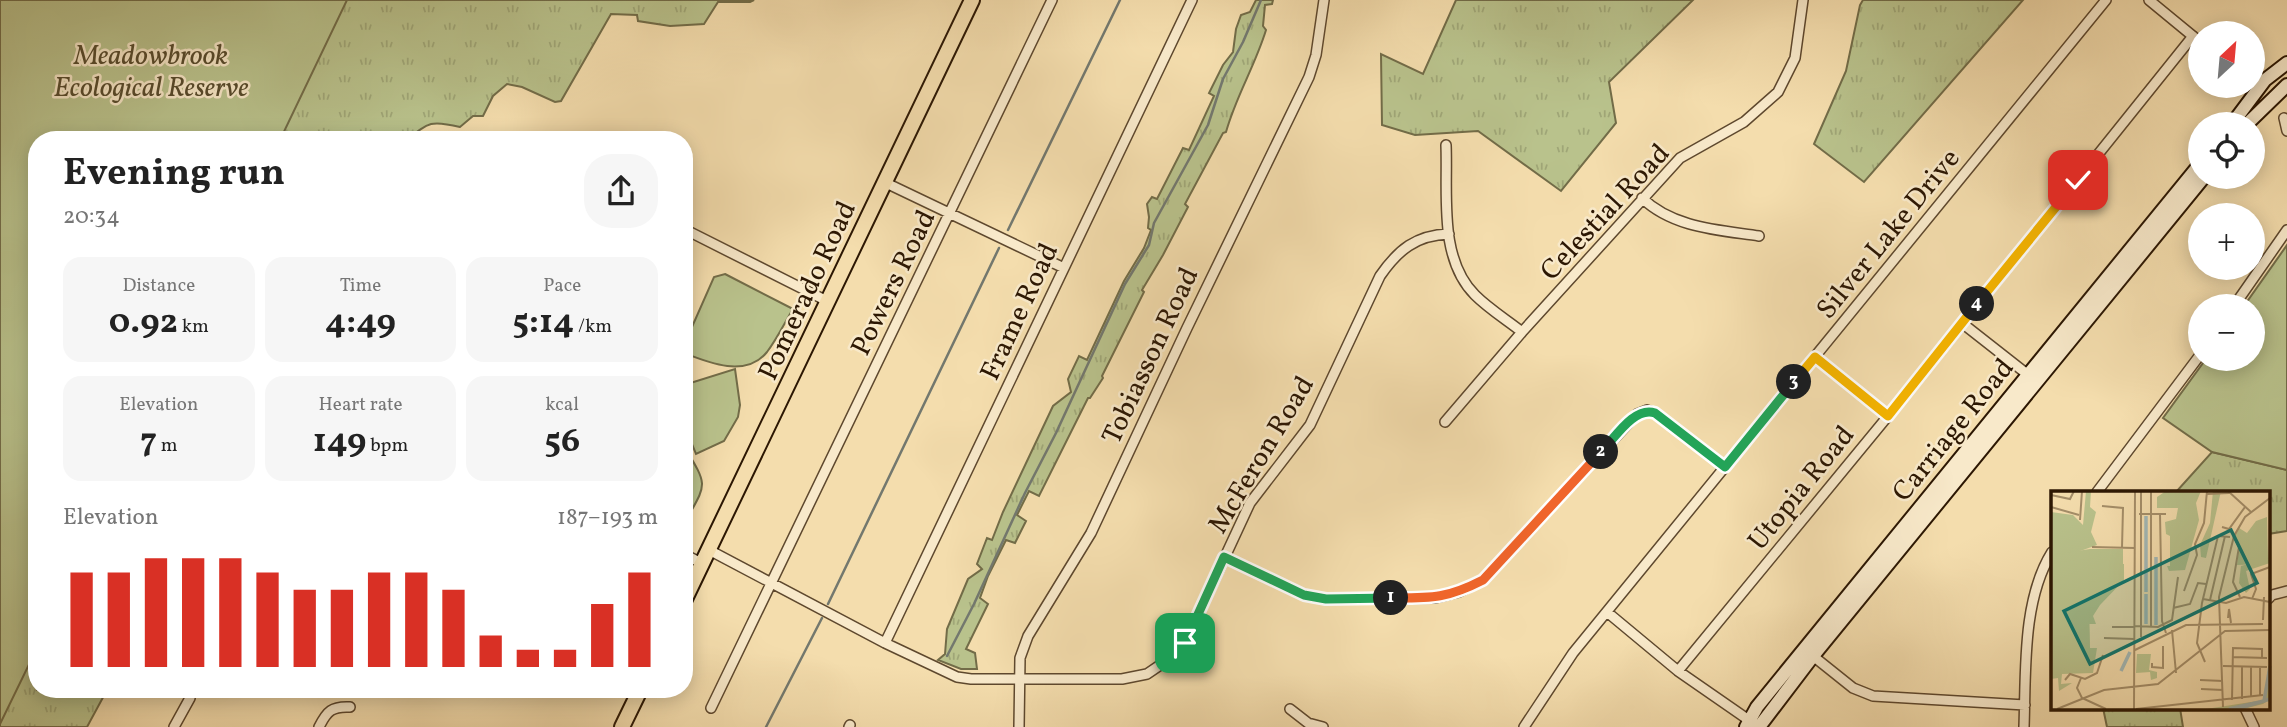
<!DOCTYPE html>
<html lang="en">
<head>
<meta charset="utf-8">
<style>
	body { margin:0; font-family:Vollkorn,serif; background:#f6f6f6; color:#222; height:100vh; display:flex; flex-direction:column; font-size:26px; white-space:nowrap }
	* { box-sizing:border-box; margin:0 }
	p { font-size:23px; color:#767676 }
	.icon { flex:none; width:38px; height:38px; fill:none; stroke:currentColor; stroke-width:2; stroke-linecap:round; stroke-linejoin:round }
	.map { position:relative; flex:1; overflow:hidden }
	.panel { position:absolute; left:28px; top:131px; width:665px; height:567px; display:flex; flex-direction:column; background:#fff; border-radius:28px; box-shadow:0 4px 18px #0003 }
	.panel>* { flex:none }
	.needle { width:46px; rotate:26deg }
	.tools { position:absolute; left:2188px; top:21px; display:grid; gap:14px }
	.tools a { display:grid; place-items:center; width:77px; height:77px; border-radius:50%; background:#fff; box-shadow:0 4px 18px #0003; font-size:35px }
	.pin { position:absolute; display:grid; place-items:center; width:60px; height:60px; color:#fff; margin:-30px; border-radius:14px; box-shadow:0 4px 10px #0006 }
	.km { position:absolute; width:35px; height:35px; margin:-18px; border-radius:50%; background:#222; color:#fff; font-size:19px; line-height:35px; text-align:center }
	.round { display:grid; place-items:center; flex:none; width:74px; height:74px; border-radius:28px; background:#f6f6f6 }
	.summary { display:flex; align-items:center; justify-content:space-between; height:119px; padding:0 35px }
	h1 { font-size:38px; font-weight:700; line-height:52px }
	.metrics { display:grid; grid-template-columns:repeat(3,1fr); gap:10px; height:119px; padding:7px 35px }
	.metrics div { display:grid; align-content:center; border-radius:18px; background:#f6f6f6; text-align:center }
	.metrics b { font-size:35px; font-weight:700 }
	.metrics small { font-size:19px; font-weight:400 }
	.metrics p { font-size:19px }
	.chart { height:196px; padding:14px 35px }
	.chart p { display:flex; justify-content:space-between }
	.chart svg { width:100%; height:126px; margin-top:7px; stroke:#d93025; stroke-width:6 }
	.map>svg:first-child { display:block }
	.grass { fill:url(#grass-tufts); stroke:#726c48; stroke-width:2 }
	.green { fill:#b9c28c; stroke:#726c48; stroke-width:2 }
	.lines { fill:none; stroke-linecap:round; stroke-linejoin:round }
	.stream { stroke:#73786e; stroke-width:2.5 }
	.street-casing { stroke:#5e482e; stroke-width:12 }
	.secondary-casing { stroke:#2c1703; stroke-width:16 }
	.primary-casing { stroke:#2c1703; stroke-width:18 }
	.street { stroke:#f8e9ca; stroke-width:9 }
	.secondary { stroke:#f8e9ca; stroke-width:12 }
	.primary { stroke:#f4ddad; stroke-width:14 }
	.split-1-casing { stroke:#fff; stroke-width:14 }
	.split-2-casing { stroke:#fff; stroke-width:14 }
	.split-3-casing { stroke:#fff; stroke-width:14 }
	.split-4-casing { stroke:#fff; stroke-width:14 }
	.split-5-casing { stroke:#fff; stroke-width:14 }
	.split-1 { stroke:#22a559; stroke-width:9 }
	.split-2 { stroke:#f0652b; stroke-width:9 }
	.split-3 { stroke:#22a559; stroke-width:9 }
	.split-4 { stroke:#f5b400; stroke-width:9 }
	.split-5 { stroke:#f5b400; stroke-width:9 }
	.labels { text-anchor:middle; stroke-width:5; stroke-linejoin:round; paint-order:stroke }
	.park-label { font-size:28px; font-style:italic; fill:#564a2c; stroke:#f8e9ca }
	.street-label { font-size:28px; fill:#2c1703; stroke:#f8e9ca }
	.inset-river { fill:none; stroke:#a2b8b6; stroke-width:3.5 }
	.inset-road { fill:none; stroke:#a48e69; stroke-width:2 }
	.view { fill:#0f766e; fill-opacity:0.15; stroke:#0f766e; stroke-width:3.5 }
	.inset-edge { fill:none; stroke:#2c1703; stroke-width:3.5 }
</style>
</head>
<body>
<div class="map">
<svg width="2287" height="727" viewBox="0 0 2287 727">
	<defs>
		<pattern id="grass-tufts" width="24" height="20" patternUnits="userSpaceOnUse" patternTransform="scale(1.75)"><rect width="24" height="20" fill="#b9c28c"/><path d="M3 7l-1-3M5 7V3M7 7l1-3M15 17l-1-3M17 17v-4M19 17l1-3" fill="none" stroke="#9fa677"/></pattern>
	</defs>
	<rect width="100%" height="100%" fill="#f4ddad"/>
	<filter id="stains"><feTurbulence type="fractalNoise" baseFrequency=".00286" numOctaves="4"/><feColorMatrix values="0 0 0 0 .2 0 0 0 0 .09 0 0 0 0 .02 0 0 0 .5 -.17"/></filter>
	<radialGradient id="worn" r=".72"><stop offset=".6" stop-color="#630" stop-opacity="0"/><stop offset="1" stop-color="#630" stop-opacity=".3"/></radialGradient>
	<path class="grass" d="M 0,0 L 754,0 L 750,2 L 718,2 L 704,24 L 670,26 L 638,21 L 637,15 L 611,14 L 561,101 L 555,102 L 522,87 L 507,84 L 493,96 L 483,116 L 473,116 L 460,127 C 431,120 429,122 407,140 L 37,140 L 37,690 L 107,690 L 87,727 L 0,727 Z
		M 1256,0 L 1273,0 L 1272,4 L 1265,5 L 1263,26 L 1266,30 C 1255,66 1236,96 1226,132 L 1223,133 L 1185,204 L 1188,207 L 1163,255 L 1142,290 L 1144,292 L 1102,376 L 1103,378 L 1090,398 L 1088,398 L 1039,496 L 1029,491 L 1017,515 L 1026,521 L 1015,543 L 1006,540 L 988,576 L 980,598 L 988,604 L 966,649 L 975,653 L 977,669 L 961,669 L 938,660 L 945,654 L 947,629 L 968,579 L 982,569 L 977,564 L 987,538 L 992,540 L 1003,512 L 1053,406 L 1071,392 L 1068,379 L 1079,356 L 1087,360 L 1124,281 L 1144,248 L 1151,230 L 1148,228 L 1149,217 L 1147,204 L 1152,197 L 1157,199 L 1183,148 L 1189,150 L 1214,96 L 1209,93 L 1223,65 L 1233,52 L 1236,29 L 1241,15 L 1250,12 Z
		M 1456,0 L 1693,0 L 1609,82 L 1616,123 L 1561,191 L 1478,131 L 1415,135 L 1382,125 L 1381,54 L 1423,74 Z
		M 1863,0 L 2023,0 L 1864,182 L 1814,144 L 1846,71 L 1860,5 Z
		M 2212,452 L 2287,470 L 2287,531 L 2268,534 L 2268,492 L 2176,492 Z
		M 2103,708 L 2180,708 L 2183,727 L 2107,727 Z"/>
	<path class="green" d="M 0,0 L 347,0 L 280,140 L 37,140 L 37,648 L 0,724 Z
		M 2287,245 L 2287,470 L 2212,452 L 2163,418 L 2206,359 L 2252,359 L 2252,306 L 2244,306 Z
		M 725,274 L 793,309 C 785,322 777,339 767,352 C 746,378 709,363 684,353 L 684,345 L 714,277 Z
		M 735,369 L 740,405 L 738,417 L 724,441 L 696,454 L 684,425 L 684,385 Z
		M 684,446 C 709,488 707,482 684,524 Z"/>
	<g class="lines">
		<path class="stream" d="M 1008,230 L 1120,0
			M 828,604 L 999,248
			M 947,656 L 974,604 L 1025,493 L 1056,433 L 1125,284 L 1149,245 L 1154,223 L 1208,125 L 1223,79 L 1243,42 L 1261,0
			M 766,727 L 822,618"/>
		<g class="street-casing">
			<path id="street" d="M 2149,0 L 2200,42
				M 2284,118 L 2287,131
				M 1446,145 C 1448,193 1438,258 1475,295 C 1489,309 1507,320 1522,332
				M 884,182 L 1064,268
				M 1642,198 C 1673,228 1719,230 1759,236
				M 684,229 L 827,301
				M 2234,306 L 2287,230
				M 1962,323 L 2027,374
				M 1815,357 L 1888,416
				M 1445,422 L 1522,332 L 1680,158 L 1744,122 L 1778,92 L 1795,58 L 1803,0
				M 2097,492 L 2200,355
				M 709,550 L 885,643 L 957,677 L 971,679 L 1122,679 L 1147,674 L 1172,657 L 1185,643 L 1250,503 L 1310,425 L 1380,276 C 1398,250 1416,235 1449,234
				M 684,554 L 703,564
				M 1224,557 L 1304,595 L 1327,599 L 1435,598 L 1459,592 L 1483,580 L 1637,414 L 1647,410 L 1655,413 L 1725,467
				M 2268,599 L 2272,595 L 2287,591
				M 1607,612 L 1678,671 L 1753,723
				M 885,643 L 1192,0
				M 1813,656 L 1853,688 L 1873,696 L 2025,705
				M 1678,671 L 1888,416 L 2193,36
				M 414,691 L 415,690
				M 711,708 L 1052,0
				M 2245,708 L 2254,727
				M 1290,709 L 1308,723 L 1323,727
				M 174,727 L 190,698
				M 319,727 C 327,711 332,706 350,707
				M 849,727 L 850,725
				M 1019,727 L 1020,658 L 1028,636 L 1091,533 L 1187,328 L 1309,77 L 1316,55 L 1324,0
				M 1524,727 L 1573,653 L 2106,0
				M 2024,727 C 2026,671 2022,600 2052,552"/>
		</g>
		<g class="secondary-casing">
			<path id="secondary" d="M 2232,124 L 2265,80 L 2287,63
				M 2247,124 L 2287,85
				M 1746,727 L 1757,707 L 2200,164
				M 1759,727 L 1813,656 L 2204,177"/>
		</g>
		<g class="primary-casing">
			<path id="primary" d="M 684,601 L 972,0
				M 622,727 L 640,690"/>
		</g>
		<use href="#street" class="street"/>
		<use href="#secondary" class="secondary"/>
		<use href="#primary" class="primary"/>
	</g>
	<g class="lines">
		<g class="split-1-casing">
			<path id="split-1" d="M 1185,643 L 1224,557 L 1304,595 L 1326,599 L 1391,598"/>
		</g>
		<g class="split-2-casing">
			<path id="split-2" d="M 1391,598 C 1431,598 1446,599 1483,580 L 1601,452"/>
		</g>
		<g class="split-3-casing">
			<path id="split-3" d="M 1601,452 C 1615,438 1634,406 1655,413 L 1725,467 L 1794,382"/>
		</g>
		<g class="split-4-casing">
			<path id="split-4" d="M 1794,382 L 1815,357 L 1888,416 L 1977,304"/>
		</g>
		<g class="split-5-casing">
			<path id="split-5" d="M 1977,304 L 2078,180"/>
		</g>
		<use href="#split-1" class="split-1"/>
		<use href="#split-2" class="split-2"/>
		<use href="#split-3" class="split-3"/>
		<use href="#split-4" class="split-4"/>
		<use href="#split-5" class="split-5"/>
	</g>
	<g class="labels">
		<g class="park-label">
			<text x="151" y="64">Meadowbrook<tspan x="151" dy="32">Ecological Reserve</tspan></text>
		</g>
		<g class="street-label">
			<text transform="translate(1604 211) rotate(-47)" y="10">Celestial Road</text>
			<text transform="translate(1887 233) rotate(-51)" y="10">Silver Lake Drive</text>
			<text transform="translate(892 282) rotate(-64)" y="10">Powers Road</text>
			<text transform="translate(806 290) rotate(-65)" y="10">Pomerado Road</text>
			<text transform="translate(1018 311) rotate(-65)" y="10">Frame Road</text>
			<text transform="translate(1149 355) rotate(-65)" y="10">Tobiasson Road</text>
			<text transform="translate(1952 429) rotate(-51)" y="10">Carriage Road</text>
			<text transform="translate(1260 454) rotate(-59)" y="10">McFeron Road</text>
			<text transform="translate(1800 487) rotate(-51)" y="10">Utopia Road</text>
		</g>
	</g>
	<g transform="translate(2051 491)">
		<rect width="219" height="219" fill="#f4ddad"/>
		<path d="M 35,0 L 40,0 L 39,16 L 45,21 L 40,41 L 46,54 L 18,64 L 0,64 L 0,21 L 22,24 L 32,34 ZM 115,0 L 150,0 L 145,12 L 148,29 L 134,79 L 118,80 L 116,75 L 119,75 L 119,45 L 115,43 L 114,31 L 125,28 L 127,17 L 106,17 L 106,6 ZM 162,0 L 170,0 L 155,67 L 150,66 L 149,54 L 159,32 ZM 219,41 L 219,72 L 195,80 L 199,98 L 195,102 L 188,92 L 190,75 L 217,68 ZM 62,73 L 73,73 L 73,89 L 49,114 L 42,125 L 45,133 L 38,133 L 39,157 L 46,157 L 42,182 L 11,183 L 10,193 L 21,192 L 8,200 L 7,187 L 0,188 L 0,90 ZM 86,163 L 100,163 L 98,179 L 106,181 L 106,187 L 100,189 L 99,181 L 85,182 Z" fill="#b9c28c"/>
		<path d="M 39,58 L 72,58 L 72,73 L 0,90 L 0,64 Z" fill="#b9c28c"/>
		<path d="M 217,179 L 219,208 L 212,213 L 192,218 L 155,218 L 213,209 Z" fill="#b9c28c"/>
		<path d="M 216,26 L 217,68 L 213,73 L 186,74 L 188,58 L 183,46 L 188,37 L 196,42 L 205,30 ZM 39,58 L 72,58 L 72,90 L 38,91 L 39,179 L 16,179 L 16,156 L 0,155 L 0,72 L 38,68 Z" fill="#b9c28c"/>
		<path class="inset-river" d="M 105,66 L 105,134M 95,101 L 95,25M 95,103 L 95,133M 70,180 L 79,161M 178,218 L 213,210 L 219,175M 186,218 L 219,208"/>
		<path class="inset-road" d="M 90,0 L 90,146M 100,0 L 100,136M 177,0 L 200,21M 156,3 L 178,2M 0,4 L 19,8 L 23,0M 51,15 L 72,17 L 71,57M 0,16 L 28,24M 88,23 L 115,23M 109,23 L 111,130 L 115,142M 29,29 L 31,0M 171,36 L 178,38 L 194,16M 184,48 L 188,56 L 182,91 L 189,106M 41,56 L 84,57M 133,100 L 146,64 L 144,53 L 153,32 L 156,0M 152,108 L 175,112 L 193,106 L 219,111M 201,108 L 205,98 L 200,83 L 219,76M 159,109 L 174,45M 122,117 L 139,113 L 147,92 L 155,93M 177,127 L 178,118 L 180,132M 212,129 L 213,106M 84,135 L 107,136 L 121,129 L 127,86M 61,136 L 84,136M 121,139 L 125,182M 53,147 L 83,148M 84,159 L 135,134 L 212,133M 182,166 L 216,167M 154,171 L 146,152 L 151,112 L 167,45 L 179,46M 101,172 L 101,176 L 112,177 L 112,155M 172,175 L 216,176M 30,187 L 26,197 L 31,207 L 55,218M 14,189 L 19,183 L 34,188 L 46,182 L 52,164M 149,189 L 172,190M 150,198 L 172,199M 209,205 L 209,176M 200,206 L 200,175M 191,208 L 191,175M 181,209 L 182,157 L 211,158 L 211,167M 172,216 L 168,106 L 183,45 L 194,26 L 219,7M 6,218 L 53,199 L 107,193 L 174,140 L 219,139M 83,218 L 84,0M 85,218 L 212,204"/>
		<path class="view" d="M 180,39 L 206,92 L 39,173 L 13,120 Z"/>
		<rect width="219" height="219" class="inset-edge"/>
	</g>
	<rect width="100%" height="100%" filter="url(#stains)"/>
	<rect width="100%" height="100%" fill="url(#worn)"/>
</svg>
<div class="tools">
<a><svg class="needle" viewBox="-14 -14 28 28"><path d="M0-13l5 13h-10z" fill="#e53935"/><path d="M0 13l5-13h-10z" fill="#767676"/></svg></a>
<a><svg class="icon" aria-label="locate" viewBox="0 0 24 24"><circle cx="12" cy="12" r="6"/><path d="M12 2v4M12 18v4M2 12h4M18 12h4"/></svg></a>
<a>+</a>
<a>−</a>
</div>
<div class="pin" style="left:1185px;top:643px;background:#1e9e55"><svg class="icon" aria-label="arrive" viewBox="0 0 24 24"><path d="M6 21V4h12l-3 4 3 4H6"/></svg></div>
<div class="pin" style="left:2078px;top:180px;background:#d93025"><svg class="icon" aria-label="check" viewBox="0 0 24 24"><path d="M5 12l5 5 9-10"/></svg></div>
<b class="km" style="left:1391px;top:598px">1</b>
<b class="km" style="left:1601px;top:452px">2</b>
<b class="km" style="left:1794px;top:382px">3</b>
<b class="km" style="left:1977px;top:304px">4</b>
<section class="panel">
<div class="summary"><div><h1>Evening run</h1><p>20:34</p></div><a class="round"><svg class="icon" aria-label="share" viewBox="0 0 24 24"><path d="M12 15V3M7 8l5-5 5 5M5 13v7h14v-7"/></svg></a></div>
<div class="metrics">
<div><p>Distance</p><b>0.92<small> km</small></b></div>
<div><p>Time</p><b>4:49</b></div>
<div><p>Pace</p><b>5:14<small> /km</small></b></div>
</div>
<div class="metrics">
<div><p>Elevation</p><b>7<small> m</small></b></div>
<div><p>Heart rate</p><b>149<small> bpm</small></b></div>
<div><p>kcal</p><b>56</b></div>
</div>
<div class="chart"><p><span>Elevation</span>187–193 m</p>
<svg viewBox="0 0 160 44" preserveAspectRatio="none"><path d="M5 44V11M15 44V11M25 44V6M35 44V6M45 44V6M55 44V11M65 44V17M75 44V17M85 44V11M95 44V11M105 44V17M115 44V33M125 44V38M135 44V38M145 44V22M155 44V11"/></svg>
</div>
</section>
</div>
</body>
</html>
